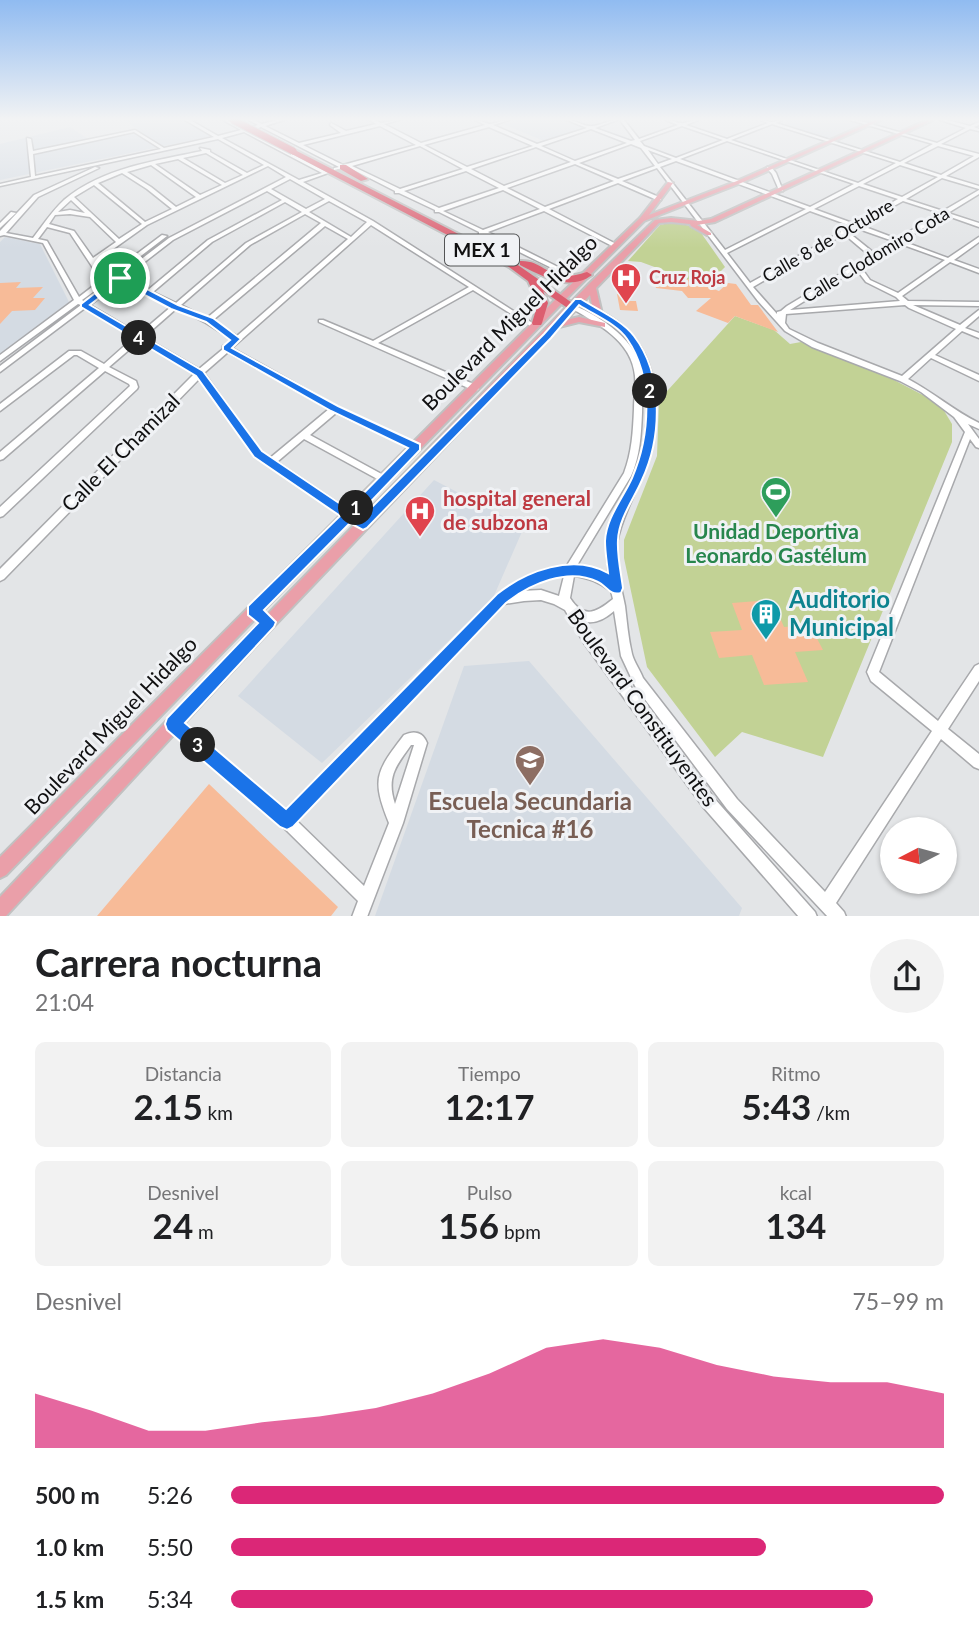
<!DOCTYPE html>
<html lang="es">
<head>
<meta charset="utf-8">
<style>
	body { margin:0; font-family:Lato,sans-serif; background:#f2f2f2; color:#202124; height:100vh; display:flex; flex-direction:column; font-size:26px; white-space:nowrap }
	* { box-sizing:border-box; margin:0 }
	p { font-size:23px; color:#757577 }
	.icon { flex:none; width:38px; height:38px; fill:none; stroke:currentColor; stroke-width:2; stroke-linecap:round; stroke-linejoin:round }
	.map { position:relative; height:916px; overflow:hidden }
	.panel { display:flex; flex-direction:column; background:#fff; flex:1 }
	.panel>* { flex:none }
	.needle { width:46px; rotate:264deg }
	.fabs { position:absolute; left:880px; top:817px; display:grid; gap:14px }
	.fabs a { display:grid; place-items:center; width:77px; height:77px; border-radius:50%; background:#fff; box-shadow:0 2px 5px #0004; font-size:35px }
	.pin { position:absolute; display:grid; place-items:center; width:60px; height:60px; color:#fff; margin:-30px; border:4px solid #fff; border-radius:50%; box-shadow:0 2px 7px #0007 }
	.km { position:absolute; width:35px; height:35px; margin:-18px; border-radius:50%; background:#222; color:#fff; font-size:19px; line-height:35px; text-align:center }
	.round { display:grid; place-items:center; flex:none; width:74px; height:74px; border-radius:37px; background:#f2f2f2 }
	.headline { display:flex; align-items:center; justify-content:space-between; height:119px; padding:0 35px }
	h1 { font-size:38px; font-weight:700; line-height:52px }
	.stats { display:grid; grid-template-columns:repeat(3,1fr); gap:10px; height:119px; padding:7px 35px }
	.stats div { display:grid; align-content:center; border-radius:10px; background:#f2f2f2; text-align:center }
	.stats b { font-size:35px; font-weight:700 }
	.stats small { font-size:19px; font-weight:400 }
	.stats p { font-size:19px }
	.chart { height:196px; padding:14px 35px }
	.chart p { display:flex; justify-content:space-between }
	.chart svg { width:100%; height:126px; margin-top:7px; fill:#db2777; opacity:.7 }
	ul { padding:0 35px; list-style:none; font-size:23px }
	li { display:grid; grid-template-columns:112px 84px 1fr; align-items:center; height:52px }
	li i { height:18px; border-radius:9px; background:#db2777 }
	.map>svg:first-child { display:block }
	.built { fill:#d4dbe3 }
	.green { fill:#c2d295 }
	.building { fill:#f7bb98 }
	.lines { fill:none; stroke-linecap:round; stroke-linejoin:round }
	.minor-casing { stroke:#a8a9ac; stroke-width:3 }
	.major-casing { stroke:#c1c1c1; stroke-width:4 }
	.highway-casing { stroke:#c1c1c1; stroke-width:4 }
	.minor { fill:#fff; fill-rule:evenodd }
	.major { fill:#ea9fa9; fill-rule:evenodd }
	.highway { fill:#dc5f70; fill-rule:evenodd }
	.highway-bridge-casing { stroke:#c1c1c1; stroke-width:9; stroke-linecap:butt }
	.highway-bridge { stroke:#dc5f70; stroke-width:7 }
	.route { fill:#1a73e8; stroke:#fff; stroke-width:2; fill-rule:evenodd }
	.labels { text-anchor:middle; stroke-width:6; stroke-linejoin:round; paint-order:stroke }
	.far-street-label { font-size:18px; fill:#101011; stroke:#f0f2f5 }
	.far-health-label { font-size:18px; font-weight:bold; fill:#be3a42; stroke:#f0f2f5; text-anchor:start }
	.shield { fill:#f0f2f5; stroke:#535455; stroke-width:2 }
	.shield-label { font-size:19px; font-weight:bold; fill:#101011 }
	.street-label { font-size:21px; fill:#101011; stroke:#f0f2f5 }
	.health-label { font-size:21px; font-weight:bold; fill:#be3a42; stroke:#f0f2f5; text-anchor:start }
	.leisure-label { font-size:21px; font-weight:bold; fill:#27864d; stroke:#f0f2f5 }
	.near-culture-label { font-size:24px; font-weight:bold; fill:#0d838f; stroke:#f0f2f5; text-anchor:start }
	.near-education-label { font-size:24px; font-weight:bold; fill:#785e54; stroke:#f0f2f5 }
</style>
</head>
<body>
<div class="map">
<svg width="979" height="917" viewBox="0 0 979 917">
	<rect width="100%" height="100%" fill="#e3e5e7"/>
	<path class="built" d="M 124,120 L 183,120 L 212,136 L 0,180 L 0,144 L 70,127 L 91,141 L 138,129 Z
		M 516,120 L 566,120 L 586,128 L 544,141 L 503,124 Z
		M 788,120 L 847,120 L 861,124 L 829,138 L 784,125 Z
		M 5,237 L 40,244 L 69,302 L 0,354 L 0,242 Z
		M 434,480 L 524,527 L 493,598 L 322,763 L 238,696 Z
		M 529,661 L 742,908 L 739,916 L 375,916 L 464,666 Z"/>
	<path class="green" d="M 677,221 L 699,230 L 725,267 L 706,286 L 641,262 L 628,261 L 660,225 Z
		M 735,316 L 774,330 L 790,344 L 801,342 L 894,380 L 940,404 L 952,424 L 952,442 L 823,757 L 742,732 L 715,757 L 647,667 L 624,558 L 624,540 L 657,456 L 659,400 Z"/>
	<path class="building" d="M 674,274 L 719,291 L 728,283 L 736,284 L 751,305 L 758,305 L 778,332 L 735,316 L 728,323 L 696,311 L 711,298 L 688,298 L 682,291 L 656,288 L 653,279 L 668,279 Z
		M 21,282 L 16,288 L 43,287 L 33,298 L 45,298 L 35,310 L 12,311 L 0,324 L 0,283 Z
		M 617,294 L 627,295 L 628,301 L 636,301 L 638,311 L 620,310 Z
		M 772,600 L 784,627 L 810,625 L 823,650 L 795,652 L 808,682 L 764,685 L 752,655 L 719,658 L 710,632 L 742,630 L 732,603 Z
		M 209,784 L 338,907 L 331,916 L 97,916 Z"/>
	<g class="lines">
		<g class="minor-casing">
			<path id="minor" d="M 185,120 L 190,120 L 218,136 L 241,130 L 223,120 L 228,120 L 245,129 L 258,125 L 249,120 L 254,120 L 262,124 L 277,120 L 284,120 L 265,126 L 299,143 L 341,133 L 330,125 L 331,123 L 346,131 L 376,124 L 370,120 L 375,120 L 381,123 L 399,120 L 384,124 L 421,143 L 485,125 L 475,120 C 481,120 484,123 489,124 C 495,124 502,120 509,120 L 493,125 L 537,144 L 587,128 L 567,120 C 576,120 584,127 592,126 C 600,126 608,120 617,120 L 595,128 L 631,141 L 635,140 L 620,120 L 624,120 L 639,139 L 678,125 L 666,120 C 672,120 679,124 684,123 C 689,122 693,120 698,120 L 686,125 L 727,139 L 768,123 L 761,120 L 772,122 L 782,120 L 776,123 L 900,162 L 933,144 L 850,120 L 857,120 L 937,143 L 966,128 L 940,120 L 947,120 L 970,126 L 979,122 L 979,125 L 974,127 L 979,129 L 979,131 L 970,129 L 941,144 L 979,154 L 979,157 L 946,176 L 979,186 L 979,189 L 942,178 L 906,199 L 943,211 L 979,190 L 979,194 L 948,213 L 979,223 L 979,227 L 945,215 L 902,241 L 948,258 L 979,237 L 979,242 L 954,260 L 979,269 L 979,273 L 950,262 L 902,296 L 908,301 L 979,302 L 979,306 L 913,305 L 960,325 L 979,310 L 979,316 L 965,328 L 979,333 L 979,338 L 962,331 L 935,355 L 979,375 L 979,381 L 931,358 L 908,379 C 933,392 954,411 979,423 L 979,429 L 968,424 L 979,439 L 979,448 L 976,447 L 970,439 L 879,672 L 938,721 L 975,666 L 979,664 L 979,681 L 948,729 L 979,754 L 979,769 L 974,767 L 941,739 L 836,903 L 844,912 L 846,917 L 828,917 L 727,809 L 635,686 L 621,656 L 614,611 C 606,618 595,625 583,621 L 592,635 L 714,798 L 815,912 L 817,917 L 799,917 L 704,808 L 584,643 L 565,610 L 554,604 L 541,600 L 524,601 L 504,604 L 297,821 L 364,886 L 389,823 C 371,778 376,772 404,735 C 414,730 423,732 427,743 L 403,823 L 367,917 L 352,917 L 358,901 L 282,826 L 169,728 L 167,724 L 169,720 L 173,718 L 177,720 L 287,812 L 497,595 C 518,581 540,568 566,567 L 624,473 C 632,452 633,431 634,409 C 634,398 636,387 635,376 C 632,341 598,324 571,308 L 570,307 L 573,305 C 602,317 638,341 643,375 C 644,387 642,400 642,413 C 641,435 640,456 631,476 L 576,567 L 588,568 L 609,578 C 608,565 605,553 608,540 C 613,512 630,488 639,461 C 651,423 653,364 623,333 C 610,319 590,313 575,301 L 578,299 L 580,300 C 597,310 616,317 629,332 C 664,368 660,430 643,473 C 635,496 621,518 617,543 C 614,563 621,586 625,606 C 627,622 628,638 632,654 C 634,662 640,670 643,678 L 737,799 L 825,892 L 932,731 L 871,681 L 867,672 L 965,432 L 954,417 L 921,392 L 900,381 L 812,347 L 785,331 L 758,301 L 657,168 L 622,181 L 661,198 L 661,200 L 657,200 L 618,183 L 549,209 L 618,245 L 618,247 L 614,247 L 544,211 L 488,232 L 580,278 L 581,279 L 578,281 L 483,234 L 479,234 L 479,232 L 439,212 L 435,212 L 435,210 L 399,193 L 395,193 L 395,191 L 348,167 L 334,170 L 334,168 L 339,167 L 261,127 L 248,131 L 328,173 L 303,182 L 373,221 L 537,326 L 536,327 L 532,327 L 473,290 L 378,343 L 478,386 L 479,388 L 478,390 L 475,391 L 319,322 L 319,320 L 323,320 L 373,341 L 469,287 L 371,225 L 232,348 L 338,407 L 419,445 L 420,447 L 419,449 L 413,449 L 336,413 L 310,435 L 387,477 L 389,479 L 387,481 L 381,481 L 304,439 L 277,462 L 366,522 L 368,525 L 366,528 L 363,529 L 360,528 L 255,456 L 200,378 L 4,579 L 0,581 L 0,569 L 195,373 L 85,308 L 0,372 L 0,366 L 81,305 L 78,304 L 0,361 L 0,355 L 74,300 L 43,243 L 4,235 L 0,236 L 0,231 L 34,195 L 95,167 L 99,168 L 38,197 L 6,233 L 33,238 C 43,225 52,211 64,200 C 102,168 155,161 202,151 L 200,148 L 210,150 L 210,152 L 247,173 L 264,165 L 218,139 L 0,186 L 0,184 L 31,177 L 27,138 L 31,139 L 33,151 L 135,130 L 164,148 L 214,137 ZM 772,124 L 896,163 L 858,183 L 731,140 ZM 380,126 L 416,145 L 343,165 L 303,145 ZM 682,126 L 723,140 L 676,158 L 644,146 L 640,141 ZM 489,127 L 533,146 L 467,167 L 424,145 ZM 591,129 L 627,143 L 575,161 L 541,146 ZM 134,132 L 161,149 L 35,176 L 33,154 ZM 244,132 L 322,173 L 299,180 L 222,138 ZM 727,141 L 854,184 L 810,207 L 680,159 ZM 631,144 L 641,148 L 655,166 L 618,179 L 579,163 ZM 420,146 L 463,169 L 400,189 L 352,166 ZM 938,146 L 974,156 L 941,175 L 904,163 ZM 536,147 L 571,162 L 504,186 L 471,169 ZM 648,150 L 672,159 L 658,164 ZM 206,153 L 243,175 L 225,183 L 183,158 ZM 178,159 L 222,185 L 200,195 L 155,164 ZM 676,161 L 806,209 L 725,250 L 660,167 ZM 575,164 L 614,181 L 545,207 L 507,188 ZM 151,165 L 196,197 L 176,207 L 151,187 L 127,172 ZM 900,165 L 938,177 L 902,197 L 863,184 ZM 268,166 L 286,177 L 169,238 L 110,283 L 108,281 L 167,236 L 162,235 L 106,277 L 95,262 L 147,225 ZM 466,171 L 499,188 L 439,208 L 404,191 ZM 122,173 L 147,189 L 172,209 L 145,222 L 98,183 ZM 290,179 L 325,199 L 306,209 L 271,189 ZM 94,185 L 142,224 L 119,239 L 74,197 ZM 859,186 L 898,199 L 855,224 L 814,209 ZM 503,190 L 540,209 L 483,230 L 443,211 ZM 267,191 L 282,200 L 208,240 L 148,290 L 124,278 L 173,240 ZM 71,200 L 85,213 L 70,210 L 58,212 ZM 329,201 L 367,222 L 351,237 L 309,212 ZM 903,201 L 940,213 L 897,239 L 860,225 ZM 285,202 L 302,212 L 246,243 L 176,303 L 153,292 L 212,242 ZM 810,211 L 851,226 L 845,229 L 842,227 L 838,227 L 837,228 L 841,232 L 750,283 L 727,253 ZM 70,214 L 90,217 L 116,242 L 93,258 L 74,231 L 49,224 L 55,215 ZM 305,214 L 321,223 L 207,318 L 181,305 L 250,245 ZM 325,226 L 348,239 L 237,336 L 212,321 ZM 47,227 L 70,233 L 101,280 L 79,297 L 47,241 L 38,239 ZM 856,228 L 893,241 L 874,253 L 848,232 ZM 844,234 L 870,256 L 787,306 L 781,311 L 777,312 L 777,314 L 753,287 ZM 898,243 L 945,260 L 898,293 L 870,280 L 860,266 ZM 856,269 L 866,282 L 896,297 L 900,301 L 790,310 ZM 121,281 L 146,294 L 172,306 L 139,334 L 90,305 ZM 104,284 L 106,286 L 85,302 L 82,300 ZM 905,305 L 909,308 L 956,329 L 902,376 L 818,343 L 789,329 L 785,323 L 786,314 ZM 177,308 L 206,323 L 233,340 L 226,346 L 223,346 L 223,349 L 199,369 L 144,337 ZM 228,352 L 329,409 L 270,458 L 261,452 L 204,373 ZM 558,576 L 564,576 L 559,596 L 541,590 L 521,591 L 544,580 ZM 574,576 C 589,578 599,582 611,591 L 613,599 C 597,612 584,620 570,598 ZM 411,745 L 414,745 L 395,804 C 386,777 396,766 411,745 Z
				M 767,167 L 771,167 L 776,173 L 783,191 L 779,190 L 772,174 L 767,168 Z
				M 11,212 L 16,213 L 0,228 L 0,223 Z
				M 131,340 L 137,340 L 138,342 L 109,367 L 136,381 L 138,387 L 137,389 L 3,516 L 0,517 L 0,507 L 130,386 L 129,384 L 105,371 L 3,459 L 0,460 L 0,452 L 99,368 L 77,355 L 74,355 L 0,411 L 0,404 L 69,351 L 81,351 L 104,364 Z"/>
		</g>
		<g class="major-casing">
			<path id="major" d="M 875,120 L 881,120 L 741,183 L 644,221 L 565,300 L 6,875 L 0,878 L 0,857 L 559,296 L 640,218 L 668,182 L 673,183 L 649,215 L 737,181 Z
				M 927,120 L 933,120 L 715,222 L 697,225 L 711,233 L 711,235 L 707,235 L 691,226 L 690,224 L 671,222 L 659,223 L 596,288 L 602,314 L 601,316 L 595,316 L 594,314 L 590,295 L 566,320 L 579,317 L 605,323 L 605,327 L 579,322 L 559,327 L 274,626 L 6,916 L 0,917 L 0,897 L 264,618 L 589,284 L 655,220 L 671,218 L 699,221 L 711,219 Z"/>
		</g>
		<g class="highway-casing">
			<path id="highway" d="M 293,149 L 515,263 L 578,307 L 573,310 L 569,309 L 543,291 L 548,303 L 542,323 L 541,325 L 533,325 L 532,323 L 538,303 L 528,281 L 509,267 L 290,153 Z
				M 340,165 L 346,165 L 368,179 L 361,181 L 340,169 Z
				M 520,261 C 547,260 547,285 587,272 L 592,275 C 569,292 542,276 520,265 Z"/>
		</g>
		<use href="#minor" class="minor"/>
		<use href="#major" class="major"/>
		<use href="#highway" class="highway"/>
		<g class="highway-bridge-casing">
			<path id="highway-bridge" d="M 233,120 L 293,151"/>
		</g>
		<use href="#highway-bridge" class="highway-bridge"/>
	</g>
	<linearGradient id="sky" x2="0" y2="1"><stop stop-color="#90bbf1"/><stop offset="0.48" stop-color="#f2f3f4"/><stop offset="1" stop-color="#f2f3f4" stop-opacity="0"/></linearGradient>
	<rect width="979" height="248" fill="url(#sky)"/>
	<path class="route" d="M 117,276 L 122,276 L 178,305 L 213,318 L 241,339 L 232,348 L 338,406 L 420,444 L 420,450 L 358,515 L 362,517 L 544,334 L 575,299 L 581,299 C 598,310 622,320 634,336 C 664,375 662,437 642,480 C 634,499 619,518 618,540 C 617,555 621,573 623,588 L 621,593 C 609,596 607,586 598,582 C 568,567 530,584 506,603 L 293,827 L 287,830 L 280,827 L 167,730 L 165,724 L 167,718 L 258,623 L 248,615 L 248,606 L 340,516 L 254,457 L 196,376 L 81,307 L 81,304 ZM 120,282 L 171,309 L 206,322 L 230,340 L 223,346 L 223,350 L 331,411 L 408,448 L 348,509 L 262,451 L 203,371 L 90,305 ZM 579,305 C 594,315 617,324 627,339 C 654,378 650,436 632,478 C 623,498 606,518 605,541 C 605,552 607,563 608,573 C 573,553 526,571 497,594 L 286,809 L 185,723 L 274,627 L 276,622 L 264,610 L 350,523 L 363,530 L 367,528 L 551,338 Z"/>
	<defs>
		<g id="hospital-pin" transform="scale(1.575)"><path d="M0 17L-7.5 6A9.5 9.5 0 1 1 7.5 6Z" fill="#e0444e" stroke="#f0f2f5"/><path d="M-5-5h3v3.5h4V-5h3V5h-3V1.5h-4V5h-3Z" fill="#fff"/></g>
		<g id="stadium-pin" transform="scale(1.575)"><path d="M0 17L-7.5 6A9.5 9.5 0 1 1 7.5 6Z" fill="#2e9e5b" stroke="#f0f2f5"/><path d="M0-5a6.5 5 0 1 0 0 10a6.5 5 0 1 0 0-10ZM-3.5-1.8h7v3.6h-7Z" fill="#fff"/></g>
		<g id="building-pin" transform="scale(1.575)"><path d="M0 17L-7.5 6A9.5 9.5 0 1 1 7.5 6Z" fill="#0f9aa8" stroke="#f0f2f5"/><path d="M-4-6H4V6H1V3H-1V6H-4ZM-2.5-4.3h1.7v1.8h-1.7ZM.8-4.3h1.7v1.8H.8ZM-2.5-1h1.7V.8h-1.7ZM.8-1h1.7V.8H.8Z" fill="#fff"/></g>
		<g id="school-pin" transform="scale(1.575)"><path d="M0 17L-7.5 6A9.5 9.5 0 1 1 7.5 6Z" fill="#8d6e63" stroke="#f0f2f5"/><path d="M0-5L7-2L0 1L-7-2ZM-4 1L0 2.5L4 1V4Q0 6-4 4Z" fill="#fff"/></g>
	</defs>
	<g fill-rule="evenodd">
		<use href="#hospital-pin" x="626" y="278"/>
		<use href="#stadium-pin" x="776" y="492"/>
		<use href="#hospital-pin" x="420" y="511"/>
		<use href="#building-pin" x="766" y="614"/>
		<use href="#school-pin" x="530" y="760"/>
	</g>
	<g class="labels">
		<g class="far-street-label">
			<text transform="translate(828 241) rotate(-30)" y="6">Calle 8 de Octubre</text>
			<text transform="translate(876 255) rotate(-31)" y="6">Calle Clodomiro Cota</text>
		</g>
		<g class="far-health-label">
			<text x="649" y="284">Cruz Roja</text>
		</g>
		<rect class="shield" x="445" y="234.5" width="74" height="31" rx="5"/>
		<g class="shield-label">
			<text x="482" y="257">MEX 1</text>
		</g>
		<g class="street-label">
			<text transform="translate(510 323) rotate(-45)" y="7">Boulevard Miguel Hidalgo</text>
			<text transform="translate(121 453) rotate(-45)" y="7">Calle El Chamizal</text>
			<text transform="translate(642 708) rotate(54)" y="7">Boulevard Constituyentes</text>
			<text transform="translate(111 726) rotate(-46)" y="7">Boulevard Miguel Hidalgo</text>
		</g>
		<g class="health-label">
			<text x="443" y="506">hospital general<tspan x="443" dy="24">de subzona</tspan></text>
		</g>
		<g class="leisure-label">
			<text x="776" y="539">Unidad Deportiva<tspan x="776" dy="24">Leonardo Gastélum</tspan></text>
		</g>
		<g class="near-culture-label">
			<text x="789" y="608">Auditorio<tspan x="789" dy="28">Municipal</tspan></text>
		</g>
		<g class="near-education-label">
			<text x="530" y="810">Escuela Secundaria<tspan x="530" dy="28">Tecnica #16</tspan></text>
		</g>
	</g>
</svg>
<div class="fabs">
<a><svg class="needle" viewBox="-14 -14 28 28"><path d="M0-13l5 13h-10z" fill="#e53935"/><path d="M0 13l5-13h-10z" fill="#757577"/></svg></a>
</div>
<div class="pin" style="left:120px;top:278px;background:#1e9e55"><svg class="icon" aria-label="arrive" viewBox="0 0 24 24"><path d="M6 21V4h12l-3 4 3 4H6"/></svg></div>
<b class="km" style="left:356px;top:508px">1</b>
<b class="km" style="left:650px;top:391px">2</b>
<b class="km" style="left:198px;top:745px">3</b>
<b class="km" style="left:139px;top:338px">4</b>
</div>
<section class="panel">
<div class="headline"><div><h1>Carrera nocturna</h1><p>21:04</p></div><a class="round"><svg class="icon" aria-label="share" viewBox="0 0 24 24"><path d="M12 15V3M7 8l5-5 5 5M5 13v7h14v-7"/></svg></a></div>
<div class="stats">
<div><p>Distancia</p><b>2.15<small> km</small></b></div>
<div><p>Tiempo</p><b>12:17</b></div>
<div><p>Ritmo</p><b>5:43<small> /km</small></b></div>
</div>
<div class="stats">
<div><p>Desnivel</p><b>24<small> m</small></b></div>
<div><p>Pulso</p><b>156<small> bpm</small></b></div>
<div><p>kcal</p><b>134</b></div>
</div>
<div class="chart"><p><span>Desnivel</span>75–99 m</p>
<svg viewBox="0 0 160 44" preserveAspectRatio="none"><path d="M0 44V25L10 31L20 38L30 38L40 35L50 33L60 30L70 25L80 18L90 9L100 6L110 9L120 15L130 19L140 21L150 21L160 25V44z"/></svg>
</div>
<ul>
<li><b>500 m</b>5:26<i style="width:100%"></i></li>
<li><b>1.0 km</b>5:50<i style="width:75%"></i></li>
<li><b>1.5 km</b>5:34<i style="width:90%"></i></li>
</ul>
</section>
</body>
</html>
